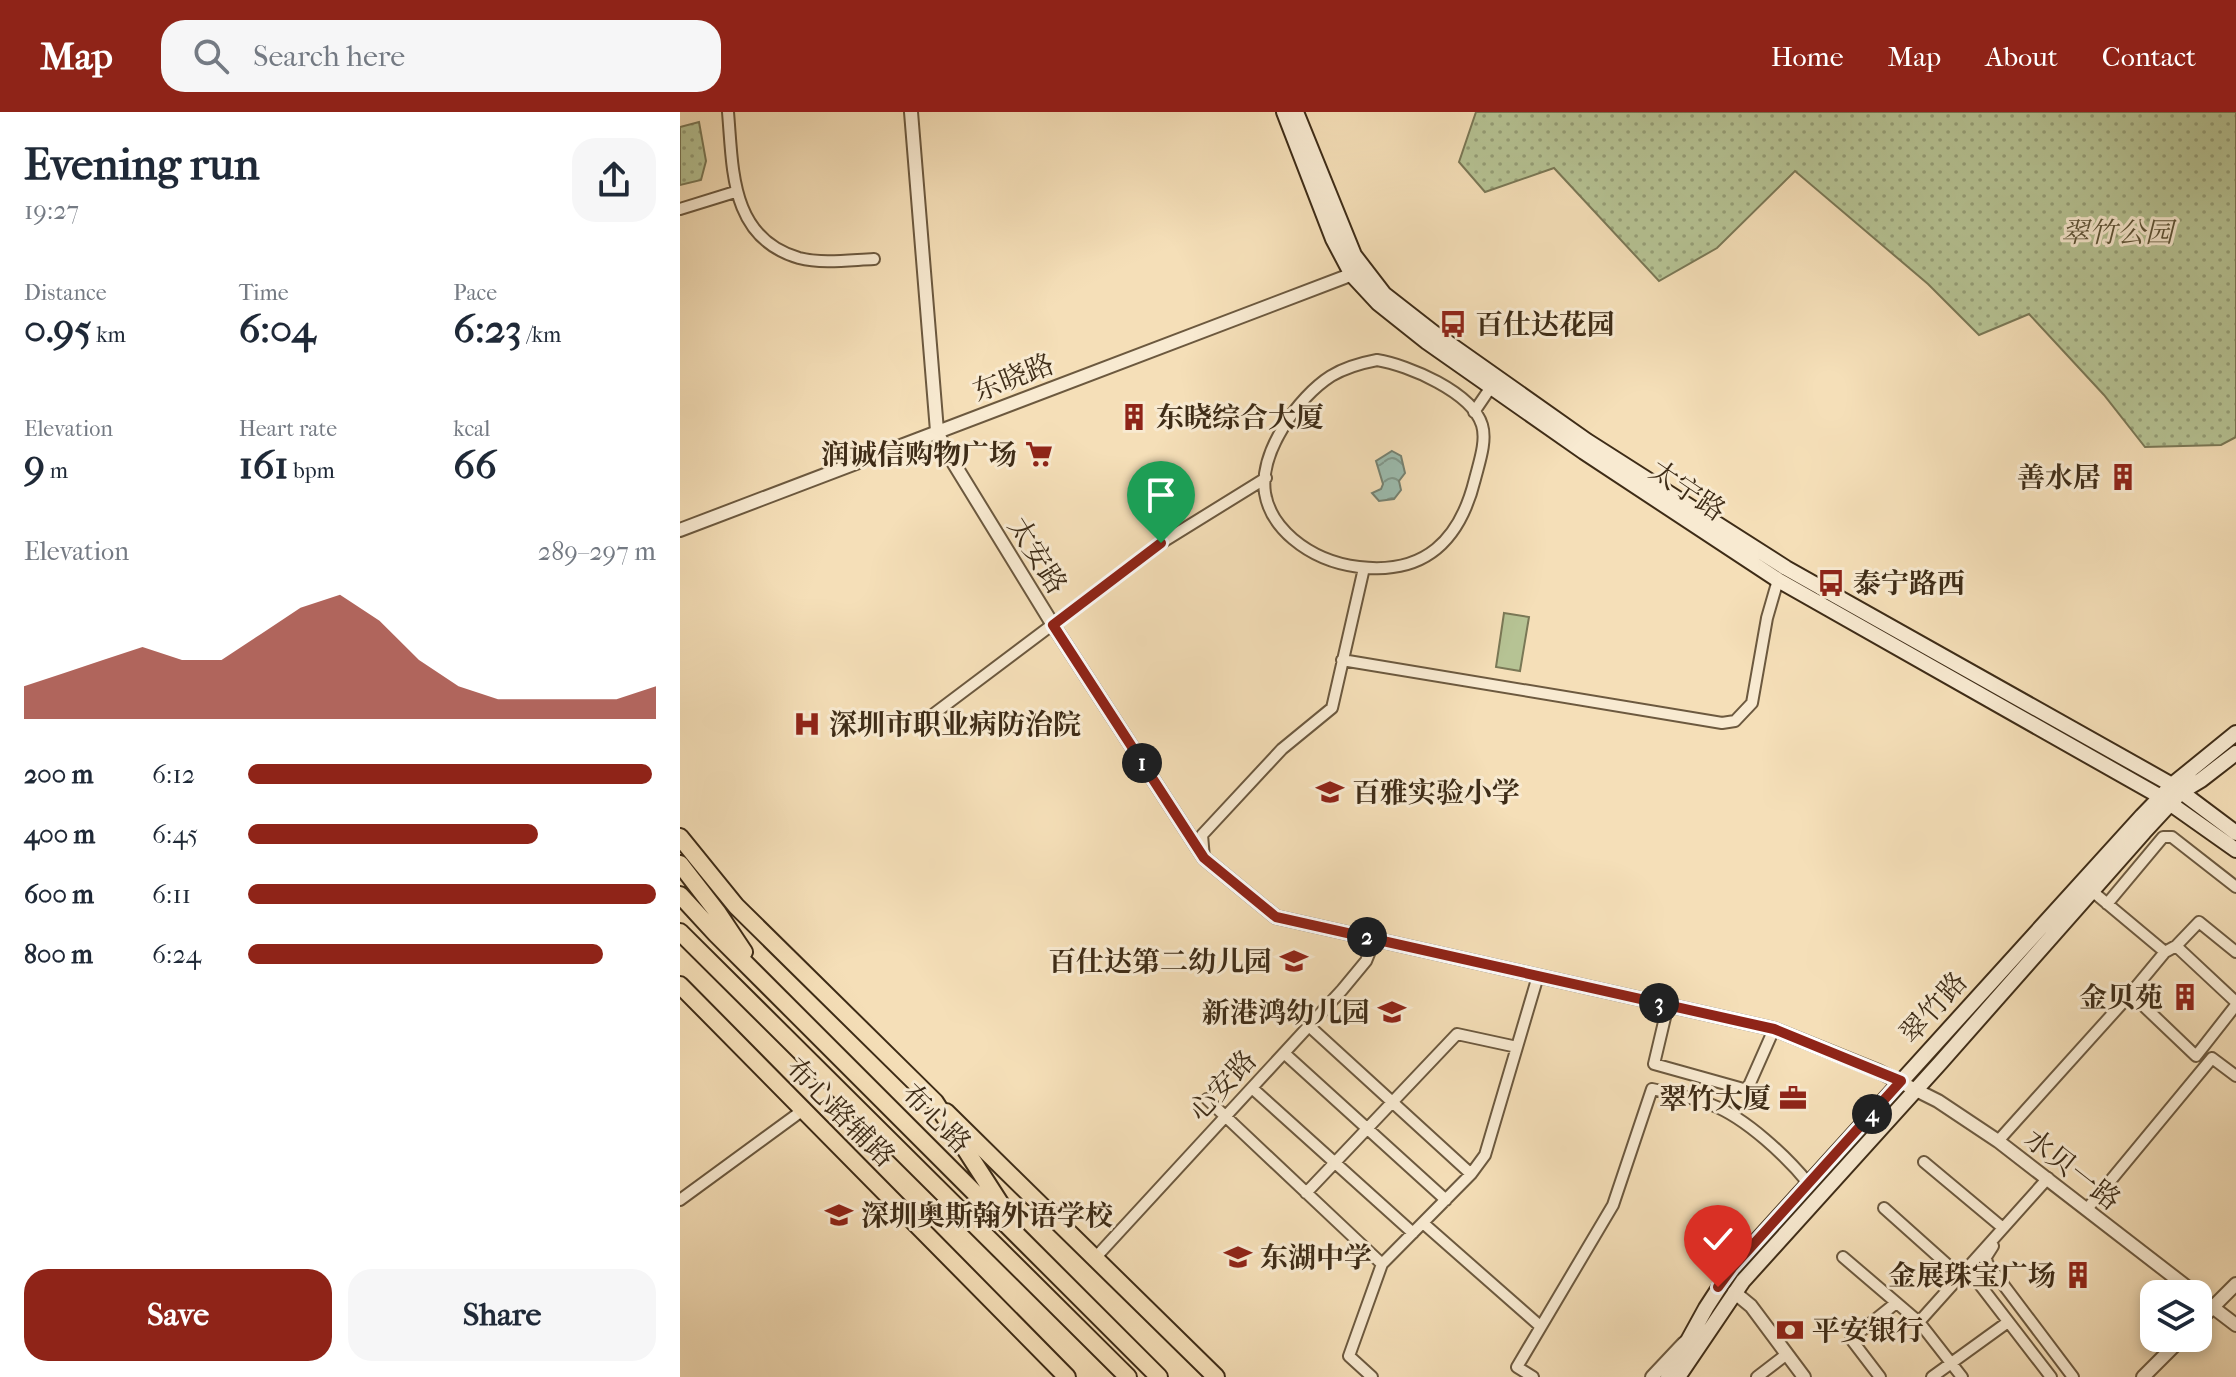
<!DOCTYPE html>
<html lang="en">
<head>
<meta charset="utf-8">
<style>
	body { margin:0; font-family:"IM FELL French Canon","Noto Serif SC",serif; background:#f6f6f7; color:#1f2937; height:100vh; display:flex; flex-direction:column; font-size:30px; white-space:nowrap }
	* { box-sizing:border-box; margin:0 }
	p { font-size:26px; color:#747a83 }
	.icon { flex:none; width:44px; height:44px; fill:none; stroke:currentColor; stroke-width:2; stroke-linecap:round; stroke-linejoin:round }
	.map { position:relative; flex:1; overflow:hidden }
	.sheet { display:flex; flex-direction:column; background:#fff; width:680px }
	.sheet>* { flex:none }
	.tools { position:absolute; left:1460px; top:1168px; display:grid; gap:16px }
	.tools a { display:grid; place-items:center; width:72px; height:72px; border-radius:16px; background:#fff; box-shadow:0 4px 12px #0003; font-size:40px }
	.pin { position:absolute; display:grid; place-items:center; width:68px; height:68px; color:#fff; margin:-82px -34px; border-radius:50% 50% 50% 0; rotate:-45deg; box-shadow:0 0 8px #0007 }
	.pin .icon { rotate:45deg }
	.km { position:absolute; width:40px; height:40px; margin:-20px; border-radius:50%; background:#222; color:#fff; font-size:22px; line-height:40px; text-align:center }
	.round { display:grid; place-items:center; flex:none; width:84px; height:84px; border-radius:24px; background:#f6f6f7 }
	.headline { display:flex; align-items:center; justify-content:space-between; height:136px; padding:0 24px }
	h1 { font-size:44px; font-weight:800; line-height:60px }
	.figures { display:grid; grid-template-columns:repeat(3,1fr); gap:12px; height:136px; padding:8px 24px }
	.figures div { display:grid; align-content:center }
	.figures b { font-size:40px; font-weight:800 }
	.figures small { font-size:22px; font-weight:400 }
	.figures p { font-size:22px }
	.chart { height:224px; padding:16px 24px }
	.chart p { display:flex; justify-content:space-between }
	.chart svg { width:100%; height:144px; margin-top:8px; fill:#8f2418; opacity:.7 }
	.action { display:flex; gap:16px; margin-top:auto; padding:16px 24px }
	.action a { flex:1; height:92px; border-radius:24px; background:#8f2418; color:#fff; font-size:32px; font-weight:800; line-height:92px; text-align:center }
	.action a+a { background:#f6f6f7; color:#1f2937 }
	ul { padding:0 24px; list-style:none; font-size:26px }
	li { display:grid; grid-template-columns:128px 96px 1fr; align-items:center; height:60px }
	li i { height:20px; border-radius:10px; background:#8f2418 }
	header { display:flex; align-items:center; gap:48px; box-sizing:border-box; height:112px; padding:0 40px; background:#8f2418; color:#fff }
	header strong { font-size:38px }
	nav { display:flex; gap:44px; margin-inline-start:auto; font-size:28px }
	.search { width:560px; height:72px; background:#f6f6f7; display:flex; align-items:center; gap:20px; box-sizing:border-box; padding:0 28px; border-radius:24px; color:#747a83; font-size:30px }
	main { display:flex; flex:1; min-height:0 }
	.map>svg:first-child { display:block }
	.grass { fill:#b6c394; stroke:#7a7856; stroke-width:2 }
	.park { fill:url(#park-dots); stroke:#7a7856; stroke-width:2 }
	.water { fill:url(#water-waves); stroke:#768373; stroke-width:2 }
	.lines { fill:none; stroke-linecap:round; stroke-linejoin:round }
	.minor-casing { stroke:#6c593f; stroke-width:14 }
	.tertiary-casing { stroke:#6c593f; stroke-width:16 }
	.secondary-casing { stroke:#3e2c17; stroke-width:18 }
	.primary-casing { stroke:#3e2c17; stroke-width:20 }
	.trunk-casing { stroke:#3e2c17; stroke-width:20 }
	.minor { stroke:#f8ead1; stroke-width:10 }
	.tertiary { stroke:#f8ead1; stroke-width:12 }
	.secondary { stroke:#f8ead1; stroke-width:14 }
	.primary { stroke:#f5dfb8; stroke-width:16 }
	.trunk { stroke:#f5dfb8; stroke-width:16 }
	.route-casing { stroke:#fff; stroke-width:16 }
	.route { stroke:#8f2418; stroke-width:10 }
	.labels { text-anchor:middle; stroke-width:6; stroke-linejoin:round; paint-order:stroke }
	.park-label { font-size:28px; font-style:italic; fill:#5c5236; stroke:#f8ead1 }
	.poi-label { font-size:28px; font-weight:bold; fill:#3e2c17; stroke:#f8ead1; text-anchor:start }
	.street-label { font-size:28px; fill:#3e2c17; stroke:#f8ead1 }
</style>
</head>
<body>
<header>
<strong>Map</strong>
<div class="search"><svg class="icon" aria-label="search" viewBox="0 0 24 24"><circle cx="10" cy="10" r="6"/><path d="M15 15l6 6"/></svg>Search here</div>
<nav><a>Home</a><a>Map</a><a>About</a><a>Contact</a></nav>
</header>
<main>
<section class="sheet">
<div class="headline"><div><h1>Evening run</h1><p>19:27</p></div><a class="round"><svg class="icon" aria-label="share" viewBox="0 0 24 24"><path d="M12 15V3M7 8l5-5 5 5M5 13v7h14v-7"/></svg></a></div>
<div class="figures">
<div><p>Distance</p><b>0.95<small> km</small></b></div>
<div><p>Time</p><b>6:04</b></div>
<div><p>Pace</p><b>6:23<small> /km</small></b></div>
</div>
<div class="figures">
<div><p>Elevation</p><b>9<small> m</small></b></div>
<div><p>Heart rate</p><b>161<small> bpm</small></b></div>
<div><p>kcal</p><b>66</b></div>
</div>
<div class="chart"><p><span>Elevation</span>289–297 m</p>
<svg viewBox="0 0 160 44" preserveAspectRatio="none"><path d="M0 44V34L10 30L20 26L30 22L40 26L50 26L60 18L70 10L80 6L90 14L100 26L110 34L120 38L130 38L140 38L150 38L160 34V44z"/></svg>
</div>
<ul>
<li><b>200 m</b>6:12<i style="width:99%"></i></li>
<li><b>400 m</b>6:45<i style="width:71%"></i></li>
<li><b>600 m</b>6:11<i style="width:100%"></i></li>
<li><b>800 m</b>6:24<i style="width:87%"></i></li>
</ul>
<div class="action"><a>Save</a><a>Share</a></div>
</section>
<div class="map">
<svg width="1556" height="1265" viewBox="0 0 1556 1265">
	<defs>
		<pattern id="park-dots" width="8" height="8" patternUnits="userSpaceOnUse" patternTransform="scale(2)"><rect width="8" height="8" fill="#b6c394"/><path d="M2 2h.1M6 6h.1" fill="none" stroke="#959f78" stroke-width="1.8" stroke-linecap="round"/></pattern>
		<pattern id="water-waves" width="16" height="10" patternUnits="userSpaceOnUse" patternTransform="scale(2)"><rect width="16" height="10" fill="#9cbdb0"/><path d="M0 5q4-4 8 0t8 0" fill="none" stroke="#819a8e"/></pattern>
	</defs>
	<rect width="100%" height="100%" fill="#f5dfb8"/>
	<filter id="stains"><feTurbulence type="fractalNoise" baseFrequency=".0025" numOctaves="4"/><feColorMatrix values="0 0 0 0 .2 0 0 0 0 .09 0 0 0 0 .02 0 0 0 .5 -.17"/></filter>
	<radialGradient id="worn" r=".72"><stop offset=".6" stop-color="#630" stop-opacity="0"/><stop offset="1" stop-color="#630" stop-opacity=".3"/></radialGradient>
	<path class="grass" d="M 824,501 L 849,505 L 840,559 L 816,555 Z"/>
	<path class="park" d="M 796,0 L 1556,0 L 1556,325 L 1541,333 L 1465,335 L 1424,283 L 1349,202 L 1299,223 L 1248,172 L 1115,59 L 1037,136 L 979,169 L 874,56 L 805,80 L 779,50 Z
		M 19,10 L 26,49 L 21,68 L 0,73 L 0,15 Z"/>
	<path class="water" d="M 712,339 L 721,344 L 725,361 L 719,369 L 721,378 L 714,387 L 699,389 L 692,381 L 701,377 L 703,372 L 696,349 Z"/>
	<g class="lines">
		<g class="minor-casing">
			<path id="minor" d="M 48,0 C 53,58 50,126 119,146 C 142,152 170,148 194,147
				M 0,97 L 55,80
				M 697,248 C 728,253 792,280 802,313 C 807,329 799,351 795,367 C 780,428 745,463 679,455 C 654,452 632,443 613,427 C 599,415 588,400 585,381 C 579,340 618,285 651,264 C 666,255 681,251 697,248 Z
				M 794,300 L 811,275
				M 662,548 L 1042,611 L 1055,609 L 1072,591 L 1087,506 L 1098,468
				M 251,604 L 481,431 L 586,366
				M 524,746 L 522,723 L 602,637 L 652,596 L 684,456
				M 1412,779 L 1485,840 L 1496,834 L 1556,890
				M 1427,792 L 1483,725 L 1492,725 L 1556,775
				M 1496,834 L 1519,810 L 1556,840
				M 1450,881 L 1516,944 L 1556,893
				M 988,893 L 974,952 L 1067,978 L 1094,917
				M 629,914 L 791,1062
				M 604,941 L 766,1088
				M 572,976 L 733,1121
				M 527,987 L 702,1152
				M 1318,1029 L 1446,887 L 1485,840
				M 1244,1050 L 1323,1116
				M 626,1081 L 777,922 L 837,935
				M 0,1088 L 123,998
				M 1204,1096 L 1280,1164
				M 1407,1097 L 1532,946 L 1556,964
				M 743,1111 L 860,1214
				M 1313,1134 L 1306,1145 L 1307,1151 L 1393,1265
				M 416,1145 L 662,878 L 686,849 L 695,827
				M 1163,1145 L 1239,1210
				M 1287,1156 L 1371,1265
				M 692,1265 L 669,1244 L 702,1152 L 791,1062 L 805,1043 L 858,864
				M 853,1265 L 837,1255 L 933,1093 L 972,977 C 992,981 1013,986 1032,993 C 1066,1006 1107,1045 1129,1072
				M 1077,1265 L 1107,1242
				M 1200,1265 L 1171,1227 L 1216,1191
				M 1252,1265 L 1328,1210
				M 1282,1265 L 1239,1210 L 1368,1066"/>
		</g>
		<g class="tertiary-casing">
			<path id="tertiary" d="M 231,0 L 257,319 L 265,337 L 373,513 L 524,746 L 596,805 L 1094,917 L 1198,959 L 1258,989 L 1318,1029 L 1516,1182
				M 0,418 L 678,160
				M 1054,1180 L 1071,1194 L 1124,1265
				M 1518,1184 L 1556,1213
				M 1518,1210 L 1556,1172
				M 972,1265 L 1004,1231
				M 1463,1265 L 1502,1226"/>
		</g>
		<g class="secondary-casing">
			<path id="secondary" d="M 604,0 L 653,127 L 672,163 L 698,191 L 747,230 L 904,340 L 1098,468 L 1481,685 L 1556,738
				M 616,0 L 674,143 L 704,182 L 754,221 L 907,329 L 1106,456 L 1492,673 L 1556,721
				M 988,1265 L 1026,1196 L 1052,1156 L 1462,704 L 1492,673 L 1556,621
				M 998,1265 L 1063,1169 L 1261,950 L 1464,720 L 1501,680 L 1521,668 L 1556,641"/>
		</g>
		<g class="primary-casing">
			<path id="primary" d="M 0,873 L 387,1265
				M 266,1000 L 536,1265"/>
		</g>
		<g class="trunk-casing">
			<path id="trunk" d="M 0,725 L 56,794 L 255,990 L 329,1105
				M 0,752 L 38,801 L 64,840
				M 0,783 L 36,822 L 479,1265
				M 0,820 L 448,1265"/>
		</g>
		<use href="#minor" class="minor"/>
		<use href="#tertiary" class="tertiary"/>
		<use href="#secondary" class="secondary"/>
		<use href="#primary" class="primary"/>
		<use href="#trunk" class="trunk"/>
	</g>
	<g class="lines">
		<g class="route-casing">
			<path id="route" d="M 481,431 L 373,513 L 524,746 L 596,805 L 1094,917 L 1221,969 L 1052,1156 L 1038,1175"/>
		</g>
		<use href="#route" class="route"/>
	</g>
	<defs>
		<g id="bus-bare" transform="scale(2.16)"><path d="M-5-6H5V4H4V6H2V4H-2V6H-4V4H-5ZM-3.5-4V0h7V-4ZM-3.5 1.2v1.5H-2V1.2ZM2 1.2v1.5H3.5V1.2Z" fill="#8f2418" stroke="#f8ead1" stroke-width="2.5" paint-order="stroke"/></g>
		<g id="building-bare" transform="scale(2.16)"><path d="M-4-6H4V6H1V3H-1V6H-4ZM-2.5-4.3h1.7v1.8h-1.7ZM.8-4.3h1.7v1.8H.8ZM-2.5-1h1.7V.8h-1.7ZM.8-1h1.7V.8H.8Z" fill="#8f2418" stroke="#f8ead1" stroke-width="2.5" paint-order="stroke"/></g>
		<g id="supermarket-bare" transform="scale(2.16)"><path d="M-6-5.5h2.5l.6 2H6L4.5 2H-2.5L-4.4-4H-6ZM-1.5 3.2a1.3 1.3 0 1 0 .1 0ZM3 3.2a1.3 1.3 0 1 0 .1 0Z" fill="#8f2418" stroke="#f8ead1" stroke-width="2.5" paint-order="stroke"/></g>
		<g id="hospital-bare" transform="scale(2.16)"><path d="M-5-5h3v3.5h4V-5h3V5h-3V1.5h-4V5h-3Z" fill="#8f2418" stroke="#f8ead1" stroke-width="2.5" paint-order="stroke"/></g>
		<g id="school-bare" transform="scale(2.16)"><path d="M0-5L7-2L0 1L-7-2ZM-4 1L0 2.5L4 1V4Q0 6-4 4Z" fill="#8f2418" stroke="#f8ead1" stroke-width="2.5" paint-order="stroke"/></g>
		<g id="office-bare" transform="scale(2.16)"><path d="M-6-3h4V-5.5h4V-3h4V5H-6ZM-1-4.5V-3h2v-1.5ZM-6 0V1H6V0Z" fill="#8f2418" stroke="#f8ead1" stroke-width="2.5" paint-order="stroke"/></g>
		<g id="bank-bare" transform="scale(2.16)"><path d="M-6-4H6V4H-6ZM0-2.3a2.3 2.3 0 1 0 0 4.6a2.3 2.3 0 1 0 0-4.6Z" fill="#8f2418" stroke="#f8ead1" stroke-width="2.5" paint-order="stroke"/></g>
	</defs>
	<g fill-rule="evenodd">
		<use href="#bus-bare" x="773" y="212"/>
		<use href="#building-bare" x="454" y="305"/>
		<use href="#supermarket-bare" x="359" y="342"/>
		<use href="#building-bare" x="1443" y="365"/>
		<use href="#bus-bare" x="1151" y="471"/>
		<use href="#hospital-bare" x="127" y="612"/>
		<use href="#school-bare" x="650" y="680"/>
		<use href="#school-bare" x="614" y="849"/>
		<use href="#building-bare" x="1505" y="885"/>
		<use href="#school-bare" x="712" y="900"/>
		<use href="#office-bare" x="1113" y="986"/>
		<use href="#school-bare" x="159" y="1103"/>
		<use href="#school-bare" x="558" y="1145"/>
		<use href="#building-bare" x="1398" y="1163"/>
		<use href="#bank-bare" x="1110" y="1218"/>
	</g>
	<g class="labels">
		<g class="park-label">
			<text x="1437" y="130">翠竹公园</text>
		</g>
		<g class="poi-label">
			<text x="795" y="222">百仕达花园</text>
			<text x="476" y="315">东晓综合大厦</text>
			<text x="337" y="352" text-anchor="end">润诚信购物广场</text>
			<text x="1421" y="375" text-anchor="end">善水居</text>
			<text x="1173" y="481">泰宁路西</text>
			<text x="149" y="622">深圳市职业病防治院</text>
			<text x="672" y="690">百雅实验小学</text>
			<text x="592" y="859" text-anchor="end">百仕达第二幼儿园</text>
			<text x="1483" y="895" text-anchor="end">金贝苑</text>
			<text x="690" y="910" text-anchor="end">新港鸿幼儿园</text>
			<text x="1091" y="996" text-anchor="end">翠竹大厦</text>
			<text x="181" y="1113">深圳奥斯翰外语学校</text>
			<text x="580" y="1155">东湖中学</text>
			<text x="1376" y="1173" text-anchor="end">金展珠宝广场</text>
			<text x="1132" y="1228">平安银行</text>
		</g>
		<g class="street-label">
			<text transform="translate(333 265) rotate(-21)" y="10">东晓路</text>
			<text transform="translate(1008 378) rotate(34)" y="10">太宁路</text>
			<text transform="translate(358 443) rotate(58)" y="10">太安路</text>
			<text transform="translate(1253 895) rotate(-48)" y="10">翠竹路</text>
			<text transform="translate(542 973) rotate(-47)" y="10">心安路</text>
			<text transform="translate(161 1000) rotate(45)" y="10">布心路辅路</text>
			<text transform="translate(257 1006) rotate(45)" y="10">布心路</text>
			<text transform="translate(1393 1057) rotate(38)" y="10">水贝一路</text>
		</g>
	</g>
	<rect width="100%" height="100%" filter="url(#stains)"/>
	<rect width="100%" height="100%" fill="url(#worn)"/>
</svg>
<div class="tools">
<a><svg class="icon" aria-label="layers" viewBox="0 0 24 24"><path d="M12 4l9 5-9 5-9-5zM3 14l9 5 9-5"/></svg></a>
</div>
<div class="pin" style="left:481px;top:431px;background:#1e9e55"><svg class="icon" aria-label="arrive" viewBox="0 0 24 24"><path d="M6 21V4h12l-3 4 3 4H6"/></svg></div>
<div class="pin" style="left:1038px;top:1175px;background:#d93025"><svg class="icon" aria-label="check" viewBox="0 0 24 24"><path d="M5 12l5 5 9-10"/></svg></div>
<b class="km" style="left:462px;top:651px">1</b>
<b class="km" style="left:687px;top:825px">2</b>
<b class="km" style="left:979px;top:891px">3</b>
<b class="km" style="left:1192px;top:1002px">4</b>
</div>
</main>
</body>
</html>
